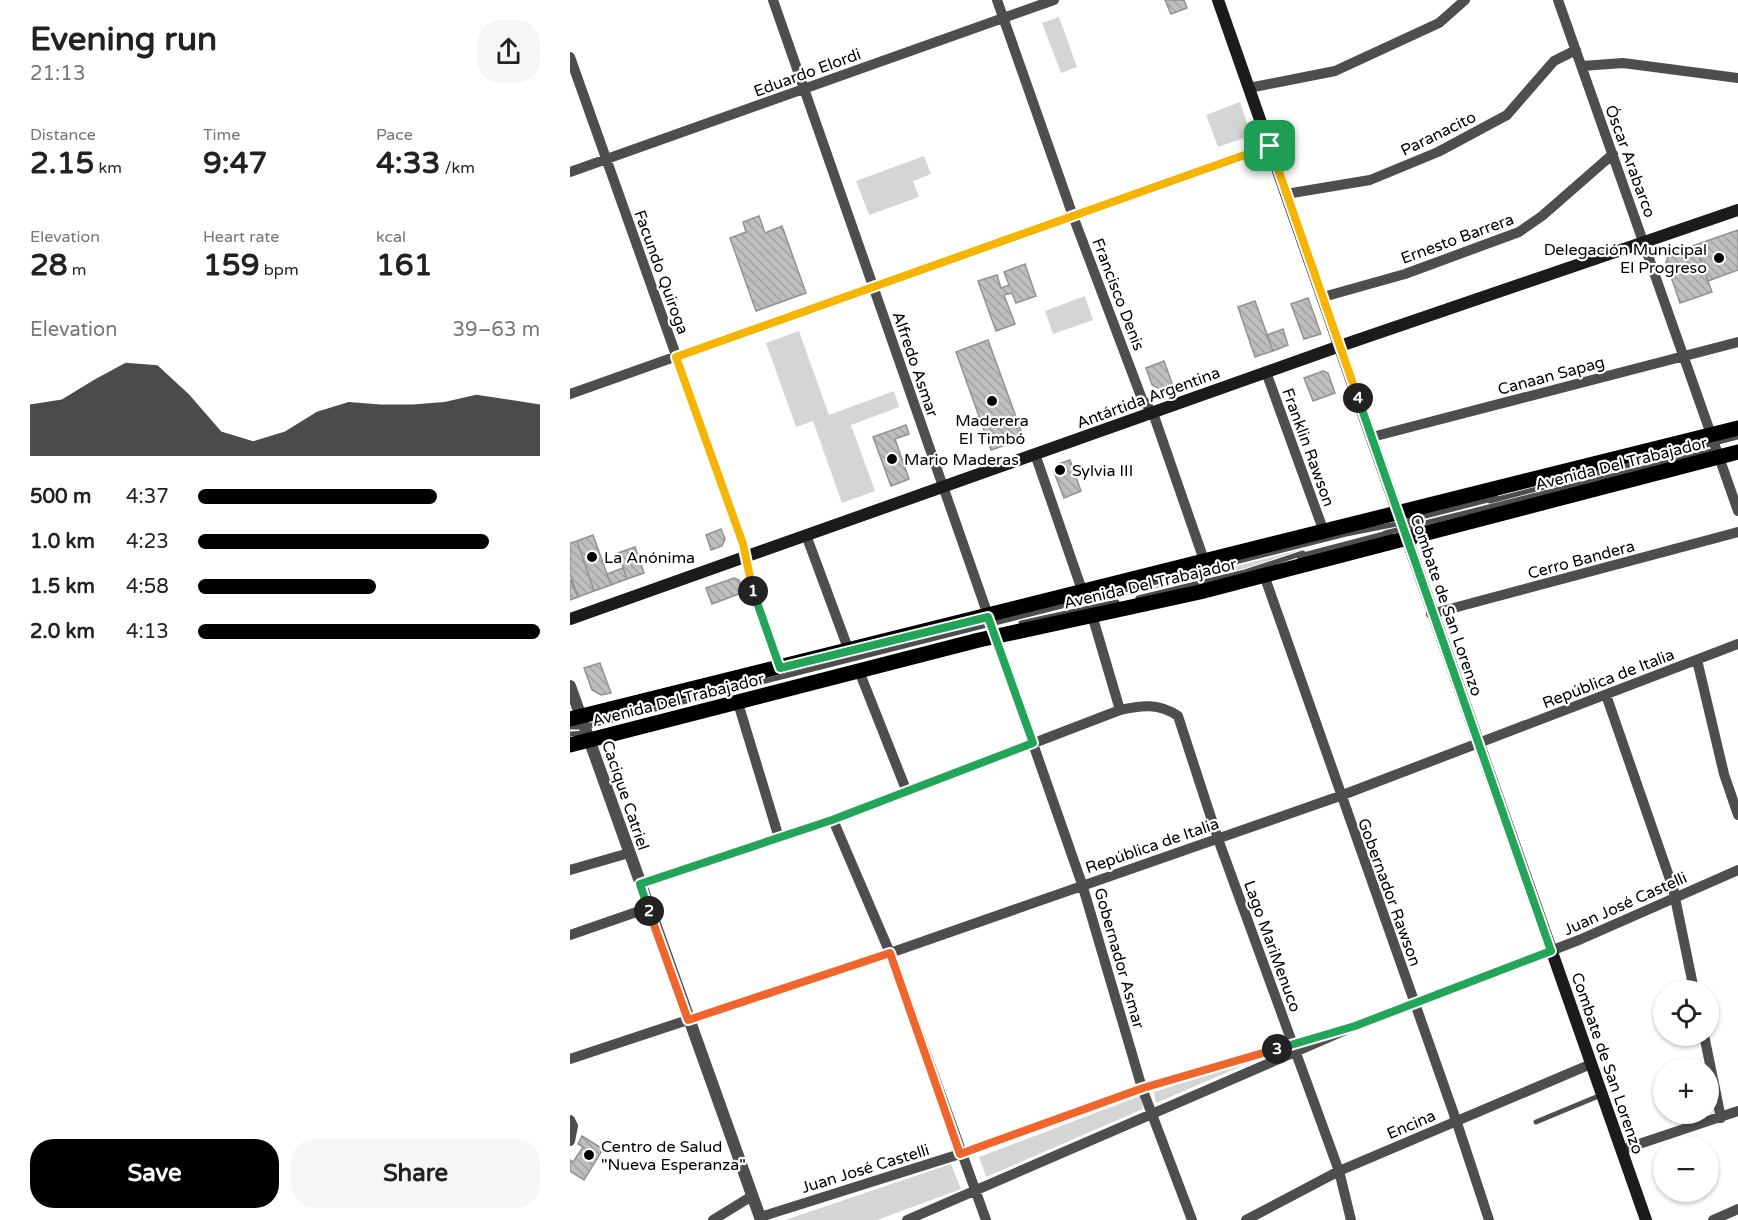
<!DOCTYPE html>
<html lang="en">
<head>
<meta charset="utf-8">
<style>
	body { margin:0; font-family:"Varela Round",sans-serif; background:#f6f6f6; color:#222; height:100vh; display:flex; flex-direction:column; font-size:22px; white-space:nowrap }
	* { box-sizing:border-box; margin:0 }
	p { font-size:20px; color:#767676 }
	.icon { flex:none; width:33px; height:33px; fill:none; stroke:currentColor; stroke-width:2; stroke-linecap:round; stroke-linejoin:round }
	.map { position:relative; flex:1; overflow:hidden }
	.side { display:flex; flex-direction:column; background:#fff; width:570px }
	.side>* { flex:none }
	.buttons { position:absolute; left:1083px; top:980px; display:grid; gap:12px }
	.buttons a { display:grid; place-items:center; width:66px; height:66px; border-radius:50%; background:#fff; box-shadow:0 2px 4px #0004; font-size:30px }
	.pin { position:absolute; display:grid; place-items:center; width:51px; height:51px; color:#fff; margin:-26px; border-radius:12px; box-shadow:0 3px 9px #0006 }
	.km { position:absolute; width:30px; height:30px; margin:-15px; border-radius:50%; background:#222; color:#fff; font-size:16px; line-height:30px; text-align:center }
	.round { display:grid; place-items:center; flex:none; width:63px; height:63px; border-radius:24px; background:#f6f6f6 }
	.summary { display:flex; align-items:center; justify-content:space-between; height:102px; padding:0 30px }
	h1 { font-size:33px; font-weight:800; line-height:45px }
	.figures { display:grid; grid-template-columns:repeat(3,1fr); gap:9px; height:102px; padding:6px 30px }
	.figures div { display:grid; align-content:center }
	.figures b { font-size:30px; font-weight:800 }
	.figures small { font-size:16px; font-weight:400 }
	.figures p { font-size:16px }
	.chart { height:168px; padding:12px 30px }
	.chart p { display:flex; justify-content:space-between }
	.chart svg { width:100%; height:108px; margin-top:6px; fill:#000; opacity:.7 }
	.cta { display:flex; gap:12px; margin-top:auto; padding:12px 30px }
	.cta a { flex:1; height:69px; border-radius:24px; background:#000; color:#fff; font-size:24px; font-weight:800; line-height:69px; text-align:center }
	.cta a+a { background:#f6f6f6; color:#222 }
	ul { padding:0 30px; list-style:none; font-size:20px }
	li { display:grid; grid-template-columns:96px 72px 1fr; align-items:center; height:45px }
	li i { height:15px; border-radius:8px; background:#000 }
	main { display:flex; flex:1; min-height:0 }
	.map>svg:first-child { display:block }
	.green { fill:#d5d5d5 }
	.building { fill:url(#building-back-hatch); stroke:#929292; stroke-width:1.5 }
	.lines { fill:none; stroke-linecap:round; stroke-linejoin:round }
	.service { stroke:#4e4e4e; stroke-width:5 }
	.pedestrian { stroke:#4e4e4e; stroke-width:8 }
	.minor { stroke:#4e4e4e; stroke-width:10 }
	.tertiary { stroke:#4e4e4e; stroke-width:12 }
	.secondary { stroke:#1b1b1b; stroke-width:12 }
	.primary { stroke:#000; stroke-width:15 }
	.split-1-casing { stroke:#fff; stroke-width:12 }
	.split-2-casing { stroke:#fff; stroke-width:12 }
	.split-3-casing { stroke:#fff; stroke-width:12 }
	.split-4-casing { stroke:#fff; stroke-width:12 }
	.split-5-casing { stroke:#fff; stroke-width:12 }
	.split-1 { stroke:#f5b400; stroke-width:8 }
	.split-2 { stroke:#22a559; stroke-width:8 }
	.split-3 { stroke:#f0652b; stroke-width:8 }
	.split-4 { stroke:#22a559; stroke-width:8 }
	.split-5 { stroke:#f5b400; stroke-width:8 }
	.poi-dot { fill:#000; stroke:#fff; stroke-width:2 }
	.labels { text-anchor:middle; stroke-width:4.5; stroke-linejoin:round; paint-order:stroke }
	.street-label { font-size:16px; fill:#000; stroke:#fff }
	.poi-label { font-size:16px; fill:#000; stroke:#fff; text-anchor:start }
</style>
</head>
<body>
<main>
<section class="side">
<div class="summary"><div><h1>Evening run</h1><p>21:13</p></div><a class="round"><svg class="icon" aria-label="share" viewBox="0 0 24 24"><path d="M12 15V3M7 8l5-5 5 5M5 13v7h14v-7"/></svg></a></div>
<div class="figures">
<div><p>Distance</p><b>2.15<small> km</small></b></div>
<div><p>Time</p><b>9:47</b></div>
<div><p>Pace</p><b>4:33<small> /km</small></b></div>
</div>
<div class="figures">
<div><p>Elevation</p><b>28<small> m</small></b></div>
<div><p>Heart rate</p><b>159<small> bpm</small></b></div>
<div><p>kcal</p><b>161</b></div>
</div>
<div class="chart"><p><span>Elevation</span>39–63 m</p>
<svg viewBox="0 0 160 44" preserveAspectRatio="none"><path d="M0 44V23L10 21L20 13L30 6L40 7L50 19L60 34L70 38L80 34L90 26L100 22L110 23L120 23L130 22L140 19L150 21L160 23V44z"/></svg>
</div>
<ul>
<li><b>500 m</b>4:37<i style="width:70%"></i></li>
<li><b>1.0 km</b>4:23<i style="width:85%"></i></li>
<li><b>1.5 km</b>4:58<i style="width:52%"></i></li>
<li><b>2.0 km</b>4:13<i style="width:100%"></i></li>
</ul>
<div class="cta"><a>Save</a><a>Share</a></div>
</section>
<div class="map">
<svg width="1168" height="1220" viewBox="0 0 1168 1220">
	<defs>
		<pattern id="building-back-hatch" width="6" height="6" patternUnits="userSpaceOnUse" patternTransform="scale(1.5)"><rect width="6" height="6" fill="#bebebe"/><path d="M-1 5l2 2M0 0l6 6M5-1l2 2" fill="none" stroke="#a2a2a2"/></pattern>
	</defs>
	<rect width="100%" height="100%" fill="#fff"/>
	<path class="green" d="M 489,17 L 507,67 L 491,73 L 472,23 Z
		M 670,102 L 679,129 L 674,138 L 648,147 L 636,115 Z
		M 354,156 L 361,174 L 343,181 L 349,197 L 299,215 L 286,181 Z
		M 515,296 L 523,320 L 483,334 L 475,311 Z
		M 229,331 L 259,415 L 324,391 L 329,407 L 281,425 L 305,491 L 272,503 L 243,421 L 226,427 L 196,343 Z
		M 737,548 L 673,569 L 506,607 Z
		M 688,1059 L 586,1103 L 584,1092 Z
		M 570,1096 L 573,1109 L 416,1177 L 409,1157 Z
		M 381,1164 L 391,1189 L 307,1220 L 215,1220 Z"/>
	<path class="building" d="M 595,0 L 614,0 L 617,8 L 601,14 Z
		M 189,216 L 195,233 L 212,226 L 236,293 L 186,311 L 160,238 L 176,232 L 173,222 Z
		M 1168,230 L 1168,270 L 1138,281 L 1125,245 Z
		M 1125,245 L 1142,292 L 1110,303 L 1096,262 L 1099,254 Z
		M 455,264 L 466,296 L 446,303 L 442,293 L 434,295 L 445,324 L 426,331 L 408,281 L 427,275 L 431,288 L 439,285 L 434,272 Z
		M 738,298 L 751,334 L 734,339 L 721,304 Z
		M 685,301 L 703,351 L 685,357 L 668,307 Z
		M 713,329 L 718,345 L 703,351 L 697,335 Z
		M 418,340 L 454,439 L 421,450 L 386,352 Z
		M 594,361 L 603,386 L 592,390 L 582,385 L 576,368 Z
		M 753,371 L 758,373 L 765,393 L 743,401 L 734,378 Z
		M 336,425 L 339,434 L 325,439 L 339,479 L 321,486 L 303,437 Z
		M 500,460 L 511,491 L 494,498 L 484,472 L 488,464 Z
		M 151,529 L 155,539 L 152,546 L 141,550 L 136,535 Z
		M 23,535 L 41,585 L 24,591 L 7,541 Z
		M 7,541 L 24,591 L 8,597 L 0,574 L 0,543 Z
		M 65,547 L 74,573 L 57,579 L 48,553 Z
		M 53,568 L 57,579 L 41,585 L 37,574 Z
		M 164,578 L 169,580 L 174,592 L 142,604 L 136,588 Z
		M 0,579 L 8,597 L 0,600 Z
		M 30,663 L 41,693 L 31,695 L 22,690 L 14,668 Z
		M 12,1136 L 33,1149 L 14,1180 L 0,1171 L 0,1160 L 3,1162 L 13,1147 L 8,1144 Z"/>
	<g class="lines">
		<path class="service" d="M 920,501 L 1168,437
			M 815,533 L 1146,450
			M 568,598 L 675,572 L 733,553
			M 451,623 L 547,602
			M 0,727 L 14,727 L 776,534 L 847,520
			M 0,734 L 17,733
			M 966,1122 L 1031,1095"/>
		<path class="pedestrian" d="M 922,493 L 924,497 L 842,518 L 840,516 L 841,513 Z
			M 819,534 L 819,539 L 732,561 L 731,557 Z"/>
		<path class="minor" d="M 203,0 L 512,884 L 572,1088 L 622,1220
			M 427,0 L 503,216 L 572,399 L 583,413 L 635,563
			M 988,0 L 1168,511
			M 0,57 L 171,538 L 180,579 L 210,668
			M 1012,66 L 1053,63 L 1168,78
			M 679,88 L 765,71 L 869,23 L 895,0
			M 0,172 L 484,0
			M 716,194 L 800,180 L 868,152 L 937,115 L 984,61 L 1006,50
			M 753,297 L 835,274 L 949,232 L 972,216 L 1043,154
			M 696,372 L 754,532
			M 0,394 L 700,146
			M 802,437 L 1168,342
			M 465,454 L 513,593
			M 236,535 L 279,651
			M 694,575 L 886,1120 L 919,1220
			M 861,614 L 1168,532
			M 522,615 L 550,710
			M 1127,660 L 1154,774 L 1168,815
			M 289,671 L 337,792
			M 1036,695 L 1103,888 L 1124,990
			M 168,703 L 209,838
			M 263,820 L 320,953 L 416,1220
			M 0,870 L 59,853
			M 70,884 L 263,820 L 550,710 C 572,705 589,703 608,716 L 648,839 L 769,1171 L 781,1220
			M 0,935 L 78,908
			M 1134,1035 L 1151,1118
			M 0,1059 L 320,953 L 770,796 L 1168,644
			M 0,1120 L 3,1126 L 0,1141
			M 1051,1150 L 1168,1111
			M 190,1217 L 390,1154 L 572,1088 L 729,1042
			M 143,1220 L 182,1196
			M 337,1220 L 785,1026 L 1009,940 L 1168,870
			M 676,1220 L 769,1171 L 1021,1064
			M 1143,1220 L 1168,1209"/>
		<path class="tertiary" d="M 0,686 L 191,1220"/>
		<path class="secondary" d="M 648,0 L 1076,1220
			M 0,619 L 770,346 L 1168,210"/>
		<path class="primary" d="M 0,719 L 1168,428
			M 0,745 L 409,640 L 630,592 L 1168,452"/>
	</g>
	<g class="lines">
		<g class="split-1-casing">
			<path id="split-1" d="M 183,591 L 173,544 L 106,357 L 700,146"/>
		</g>
		<g class="split-2-casing">
			<path id="split-2" d="M 79,911 L 70,884 L 262,820 L 463,743 L 418,617 L 210,668 L 183,591"/>
		</g>
		<g class="split-3-casing">
			<path id="split-3" d="M 79,911 L 118,1020 L 320,953 L 390,1154 L 573,1088 L 707,1049"/>
		</g>
		<g class="split-4-casing">
			<path id="split-4" d="M 707,1049 L 785,1026 L 981,951 L 788,398"/>
		</g>
		<g class="split-5-casing">
			<path id="split-5" d="M 700,146 L 788,398"/>
		</g>
		<use href="#split-1" class="split-1"/>
		<use href="#split-2" class="split-2"/>
		<use href="#split-3" class="split-3"/>
		<use href="#split-4" class="split-4"/>
		<use href="#split-5" class="split-5"/>
	</g>
	<g class="poi-dot">
		<circle cx="1149" cy="258" r="6"/>
		<circle cx="422" cy="401" r="6"/>
		<circle cx="322" cy="459" r="6"/>
		<circle cx="490" cy="470" r="6"/>
		<circle cx="22" cy="557" r="6"/>
		<circle cx="19" cy="1155" r="6"/>
	</g>
	<g class="labels">
		<g class="street-label">
			<text transform="translate(237 72) rotate(-20)" y="6">Eduardo Elordi</text>
			<text transform="translate(868 133) rotate(-26)" y="6">Paranacito</text>
			<text transform="translate(1061 161) rotate(70)" y="6">Óscar Arabarco</text>
			<text transform="translate(887 238) rotate(-20)" y="6">Ernesto Barrera</text>
			<text transform="translate(92 272) rotate(70)" y="6">Facundo Quiroga</text>
			<text transform="translate(549 294) rotate(69)" y="6">Francisco Denis</text>
			<text transform="translate(346 364) rotate(71)" y="6">Alfredo Asmar</text>
			<text transform="translate(981 375) rotate(-15)" y="6">Canaan Sapag</text>
			<text transform="translate(578 397) rotate(-20)" y="6">Antártida Argentina</text>
			<text transform="translate(739 447) rotate(70)" y="6">Franklin Rawson</text>
			<text transform="translate(1051 463) rotate(-14)" y="6">Avenida Del Trabajador</text>
			<text transform="translate(1011 559) rotate(-15)" y="6">Cerro Bandera</text>
			<text transform="translate(580 583) rotate(-13)" y="6">Avenida Del Trabajador</text>
			<text transform="translate(877 605) rotate(71)" y="6">Combate de San Lorenzo</text>
			<text transform="translate(1038 678) rotate(-21)" y="6">República de Italia</text>
			<text transform="translate(108 699) rotate(-14)" y="6">Avenida Del Trabajador</text>
			<text transform="translate(56 795) rotate(71)" y="6">Cacique Catriel</text>
			<text transform="translate(582 845) rotate(-19)" y="6">República de Italia</text>
			<text transform="translate(820 892) rotate(70)" y="6">Gobernador Rawson</text>
			<text transform="translate(1055 903) rotate(-24)" y="6">Juan José Castelli</text>
			<text transform="translate(703 946) rotate(70)" y="6">Lago MariMenuco</text>
			<text transform="translate(550 958) rotate(74)" y="6">Gobernador Asmar</text>
			<text transform="translate(1038 1063) rotate(71)" y="6">Combate de San Lorenzo</text>
			<text transform="translate(841 1124) rotate(-23)" y="6">Encina</text>
			<text transform="translate(295 1168) rotate(-17)" y="6">Juan José Castelli</text>
		</g>
		<g class="poi-label">
			<text x="1137" y="255" text-anchor="end">Delegación Municipal<tspan x="1137" dy="18">El Progreso</tspan></text>
			<text x="422" y="426" text-anchor="middle">Maderera<tspan x="422" dy="18">El Timbó</tspan></text>
			<text x="334" y="465">Mario Maderas</text>
			<text x="502" y="476">Sylvia III</text>
			<text x="34" y="563">La Anónima</text>
			<text x="31" y="1152">Centro de Salud<tspan x="31" dy="18">"Nueva Esperanza"</tspan></text>
		</g>
	</g>
</svg>
<div class="buttons">
<a><svg class="icon" aria-label="locate" viewBox="0 0 24 24"><circle cx="12" cy="12" r="6"/><path d="M12 2v4M12 18v4M2 12h4M18 12h4"/></svg></a>
<a>+</a>
<a>−</a>
</div>
<div class="pin" style="left:700px;top:146px;background:#1e9e55"><svg class="icon" aria-label="arrive" viewBox="0 0 24 24"><path d="M6 21V4h12l-3 4 3 4H6"/></svg></div>
<b class="km" style="left:183px;top:591px">1</b>
<b class="km" style="left:79px;top:911px">2</b>
<b class="km" style="left:707px;top:1049px">3</b>
<b class="km" style="left:788px;top:398px">4</b>
</div>
</main>
</body>
</html>
